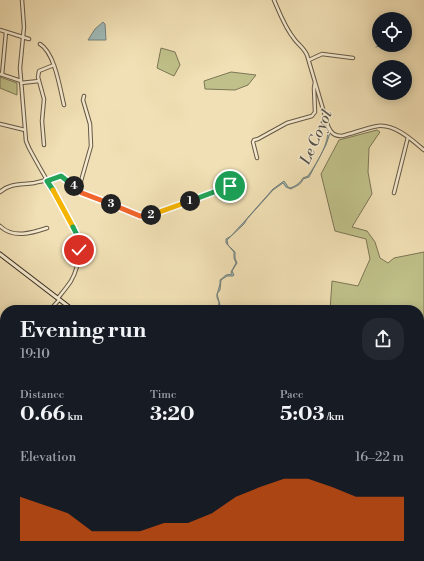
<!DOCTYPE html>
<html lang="en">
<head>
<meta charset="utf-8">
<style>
	body { margin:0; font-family:"Libre Bodoni",serif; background:#242831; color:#f1f3f6; height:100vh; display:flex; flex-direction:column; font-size:15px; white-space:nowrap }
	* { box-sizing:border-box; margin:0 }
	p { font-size:13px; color:#9ea1a6 }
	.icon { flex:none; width:22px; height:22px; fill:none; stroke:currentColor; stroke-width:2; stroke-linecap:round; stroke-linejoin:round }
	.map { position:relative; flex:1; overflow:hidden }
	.sheet { position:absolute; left:0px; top:305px; width:424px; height:256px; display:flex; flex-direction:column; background:#171b24; border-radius:16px 16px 0 0; box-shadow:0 2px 10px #0003 }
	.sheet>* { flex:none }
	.tools { position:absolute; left:372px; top:12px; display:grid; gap:8px }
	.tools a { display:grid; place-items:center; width:40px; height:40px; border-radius:50%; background:#171b24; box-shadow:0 2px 10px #0003; font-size:20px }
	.pin { position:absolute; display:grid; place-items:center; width:34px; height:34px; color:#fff; margin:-17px; border:2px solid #fff; border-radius:50%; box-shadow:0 1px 4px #0007 }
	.km { position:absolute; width:20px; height:20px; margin:-10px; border-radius:50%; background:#222; color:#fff; font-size:11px; line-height:20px; text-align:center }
	.round { display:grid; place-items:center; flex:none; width:42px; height:42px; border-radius:16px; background:#242831 }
	.overview { display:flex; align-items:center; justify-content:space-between; height:68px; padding:0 20px }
	h1 { font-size:22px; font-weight:700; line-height:30px }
	.metrics { display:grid; grid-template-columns:repeat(3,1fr); gap:6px; height:68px; padding:4px 20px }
	.metrics div { display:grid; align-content:center }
	.metrics b { font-size:20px; font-weight:700 }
	.metrics small { font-size:11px; font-weight:400 }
	.metrics p { font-size:11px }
	.chart { height:112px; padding:8px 20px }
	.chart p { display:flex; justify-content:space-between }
	.chart svg { width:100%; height:72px; margin-top:4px; fill:#ea580c; opacity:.7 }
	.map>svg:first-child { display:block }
	.green { fill:#c0c18a; stroke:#7b7656 }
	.water { fill:#9fbab9; stroke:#75817d }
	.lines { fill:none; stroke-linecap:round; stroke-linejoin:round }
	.stream { stroke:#75817d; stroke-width:1 }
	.street-casing { stroke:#655848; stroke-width:4.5 }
	.secondary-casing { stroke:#362b23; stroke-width:5 }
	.street { stroke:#f6ebcf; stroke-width:2.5 }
	.secondary { stroke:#f6ebcf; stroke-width:3 }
	.split-1-casing { stroke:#fff; stroke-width:8 }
	.split-2-casing { stroke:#fff; stroke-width:8 }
	.split-3-casing { stroke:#fff; stroke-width:8 }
	.split-4-casing { stroke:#fff; stroke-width:8 }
	.split-5-casing { stroke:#fff; stroke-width:8 }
	.split-6-casing { stroke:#fff; stroke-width:8 }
	.split-7-casing { stroke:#fff; stroke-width:8 }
	.split-1 { stroke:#22a559; stroke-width:5 }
	.split-2 { stroke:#f5b400; stroke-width:5 }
	.split-3 { stroke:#f0652b; stroke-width:5 }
	.split-4 { stroke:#f0652b; stroke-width:5 }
	.split-5 { stroke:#22a559; stroke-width:5 }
	.split-6 { stroke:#f5b400; stroke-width:5 }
	.split-7 { stroke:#22a559; stroke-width:5 }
	.labels { text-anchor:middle; stroke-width:3; stroke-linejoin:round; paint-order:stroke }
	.water-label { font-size:15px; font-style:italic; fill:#504f48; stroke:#f6ebcf }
</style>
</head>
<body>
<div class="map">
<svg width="424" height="561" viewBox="0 0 424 561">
	<rect width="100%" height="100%" fill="#f1e0b5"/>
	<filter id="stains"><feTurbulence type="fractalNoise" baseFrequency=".005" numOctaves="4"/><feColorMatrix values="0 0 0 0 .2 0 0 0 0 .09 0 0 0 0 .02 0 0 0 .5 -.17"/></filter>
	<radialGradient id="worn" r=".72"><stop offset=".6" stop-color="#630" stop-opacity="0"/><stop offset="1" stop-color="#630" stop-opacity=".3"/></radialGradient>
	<path class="green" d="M 161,48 L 175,52 L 180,65 L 174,76 L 157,68 Z
		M 231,72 L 256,75 L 248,85 L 235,90 L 205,89 L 204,81 Z
		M 0,77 L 17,83 L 17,95 L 0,88 Z
		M 377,130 L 380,132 L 369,148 L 368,172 L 372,194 L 352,227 L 367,231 L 375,242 L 380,258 L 388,263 L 394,258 L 424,252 L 424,346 L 419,347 L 419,310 L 330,310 L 332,281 L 358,286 L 370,259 L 366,239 L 335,231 L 321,174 L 339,140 Z
		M 329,556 L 368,556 L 369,561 L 331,561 Z"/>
	<path class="water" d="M 103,22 L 105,24 L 106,40 L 88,40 L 95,29 Z
		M 327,129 L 330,133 L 326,145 L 309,177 L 303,179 C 301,185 296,186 291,189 L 286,187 L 283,183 L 273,190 L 247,219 L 244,224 L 227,240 L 228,245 L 235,252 L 235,258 L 237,263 L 232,271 L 234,275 L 233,276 L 227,276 L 221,280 L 220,290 L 217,294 L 220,305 L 219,307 L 219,310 L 218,310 L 218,308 L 219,303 C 219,301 217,299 217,297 C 216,294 221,285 220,280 L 226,275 L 232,274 L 231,272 L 236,263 L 234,258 L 234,252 L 226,243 L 226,239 L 231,236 L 243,223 L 273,189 L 284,181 L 289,188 C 295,187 300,183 303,178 L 308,176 C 315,166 331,141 327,129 Z"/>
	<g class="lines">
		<path class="stream" d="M 376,47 L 380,45"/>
		<g class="street-casing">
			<path id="street" d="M 22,0 L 24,27 L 20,68 L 26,141 L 29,148 C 38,165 48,182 58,199 C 73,226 88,251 71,281 C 67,287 62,293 58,298
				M 274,0 C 280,14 285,28 295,40 C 299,45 304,48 307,55 L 328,126 C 331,133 334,136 342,136 C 354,133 366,128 378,126 C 395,124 412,140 424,150
				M 0,30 L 29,39
				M 40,44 C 55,53 60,89 64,105
				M 309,60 L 322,54 L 353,58
				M 0,74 L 21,81
				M 2,75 L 6,32
				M 21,83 L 39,81
				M 0,124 L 25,130
				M 44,145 L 42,121 L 44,99 L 38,77 L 39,71 L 54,65
				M 257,158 L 253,142 L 254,140 L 258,139 L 287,123 L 312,116 L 315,112 L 314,88 L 315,82
				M 47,181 L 61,176 L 82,193 L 140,216 L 146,216 L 230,186
				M 73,186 L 81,181 L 91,146 L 90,124 L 83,100 L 84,96
				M 0,192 C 10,183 21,185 34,183 C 38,182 43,181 47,180
				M 394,193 L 408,137
				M 0,226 C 13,239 32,233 47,228
				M 50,310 L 59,300
				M 0,488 L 5,484
				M 419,519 L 424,517
				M 298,561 L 302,556"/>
		</g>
		<g class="secondary-casing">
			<path id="secondary" d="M 0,254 L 73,310
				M 0,461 L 5,477
				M 66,556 L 72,561
				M 260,561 L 260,556"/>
		</g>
		<use href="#street" class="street"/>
		<use href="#secondary" class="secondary"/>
	</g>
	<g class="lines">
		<g class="split-1-casing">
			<path id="split-1" d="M 190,201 L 230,186"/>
		</g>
		<g class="split-2-casing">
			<path id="split-2" d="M 151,215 L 190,201"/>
		</g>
		<g class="split-3-casing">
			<path id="split-3" d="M 111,204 L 140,216 L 151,215"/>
		</g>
		<g class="split-4-casing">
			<path id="split-4" d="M 74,186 L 82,193 L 111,204"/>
		</g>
		<g class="split-5-casing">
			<path id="split-5" d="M 53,190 L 47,181 L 61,176 L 74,186"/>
		</g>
		<g class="split-6-casing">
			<path id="split-6" d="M 53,190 L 73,227"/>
		</g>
		<g class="split-7-casing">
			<path id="split-7" d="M 73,227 L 76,233 L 79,250"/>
		</g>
		<use href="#split-1" class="split-1"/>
		<use href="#split-2" class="split-2"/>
		<use href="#split-3" class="split-3"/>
		<use href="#split-4" class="split-4"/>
		<use href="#split-5" class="split-5"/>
		<use href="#split-6" class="split-6"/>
		<use href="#split-7" class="split-7"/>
	</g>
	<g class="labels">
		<g class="water-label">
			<text transform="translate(316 137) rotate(-66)" y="5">Le Coyol</text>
		</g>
	</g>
	<rect width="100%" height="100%" filter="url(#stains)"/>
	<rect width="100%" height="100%" fill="url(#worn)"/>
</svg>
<div class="tools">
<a><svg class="icon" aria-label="locate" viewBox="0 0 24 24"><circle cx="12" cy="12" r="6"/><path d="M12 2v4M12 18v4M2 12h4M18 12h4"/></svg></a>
<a><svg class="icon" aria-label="layers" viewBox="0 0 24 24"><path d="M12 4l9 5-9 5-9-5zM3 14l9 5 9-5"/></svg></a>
</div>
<div class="pin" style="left:230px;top:186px;background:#1e9e55"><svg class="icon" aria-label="arrive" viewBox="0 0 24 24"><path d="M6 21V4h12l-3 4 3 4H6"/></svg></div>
<div class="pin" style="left:79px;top:250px;background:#d93025"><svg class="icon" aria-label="check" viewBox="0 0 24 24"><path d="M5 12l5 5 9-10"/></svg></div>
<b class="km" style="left:190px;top:201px">1</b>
<b class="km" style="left:151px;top:215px">2</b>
<b class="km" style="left:111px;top:204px">3</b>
<b class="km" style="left:74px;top:186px">4</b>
<section class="sheet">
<div class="overview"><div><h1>Evening run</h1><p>19:10</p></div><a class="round"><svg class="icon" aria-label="share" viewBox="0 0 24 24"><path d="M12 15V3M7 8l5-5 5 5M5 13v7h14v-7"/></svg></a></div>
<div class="metrics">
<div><p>Distance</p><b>0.66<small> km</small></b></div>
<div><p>Time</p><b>3:20</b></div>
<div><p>Pace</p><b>5:03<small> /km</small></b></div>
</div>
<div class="chart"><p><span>Elevation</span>16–22 m</p>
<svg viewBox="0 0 160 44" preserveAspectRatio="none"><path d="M0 44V17L10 22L20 27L30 38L40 38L50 38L60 33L70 33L80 27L90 17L100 11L110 6L120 6L130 11L140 17L150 17L160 17V44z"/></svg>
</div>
</section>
</div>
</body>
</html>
